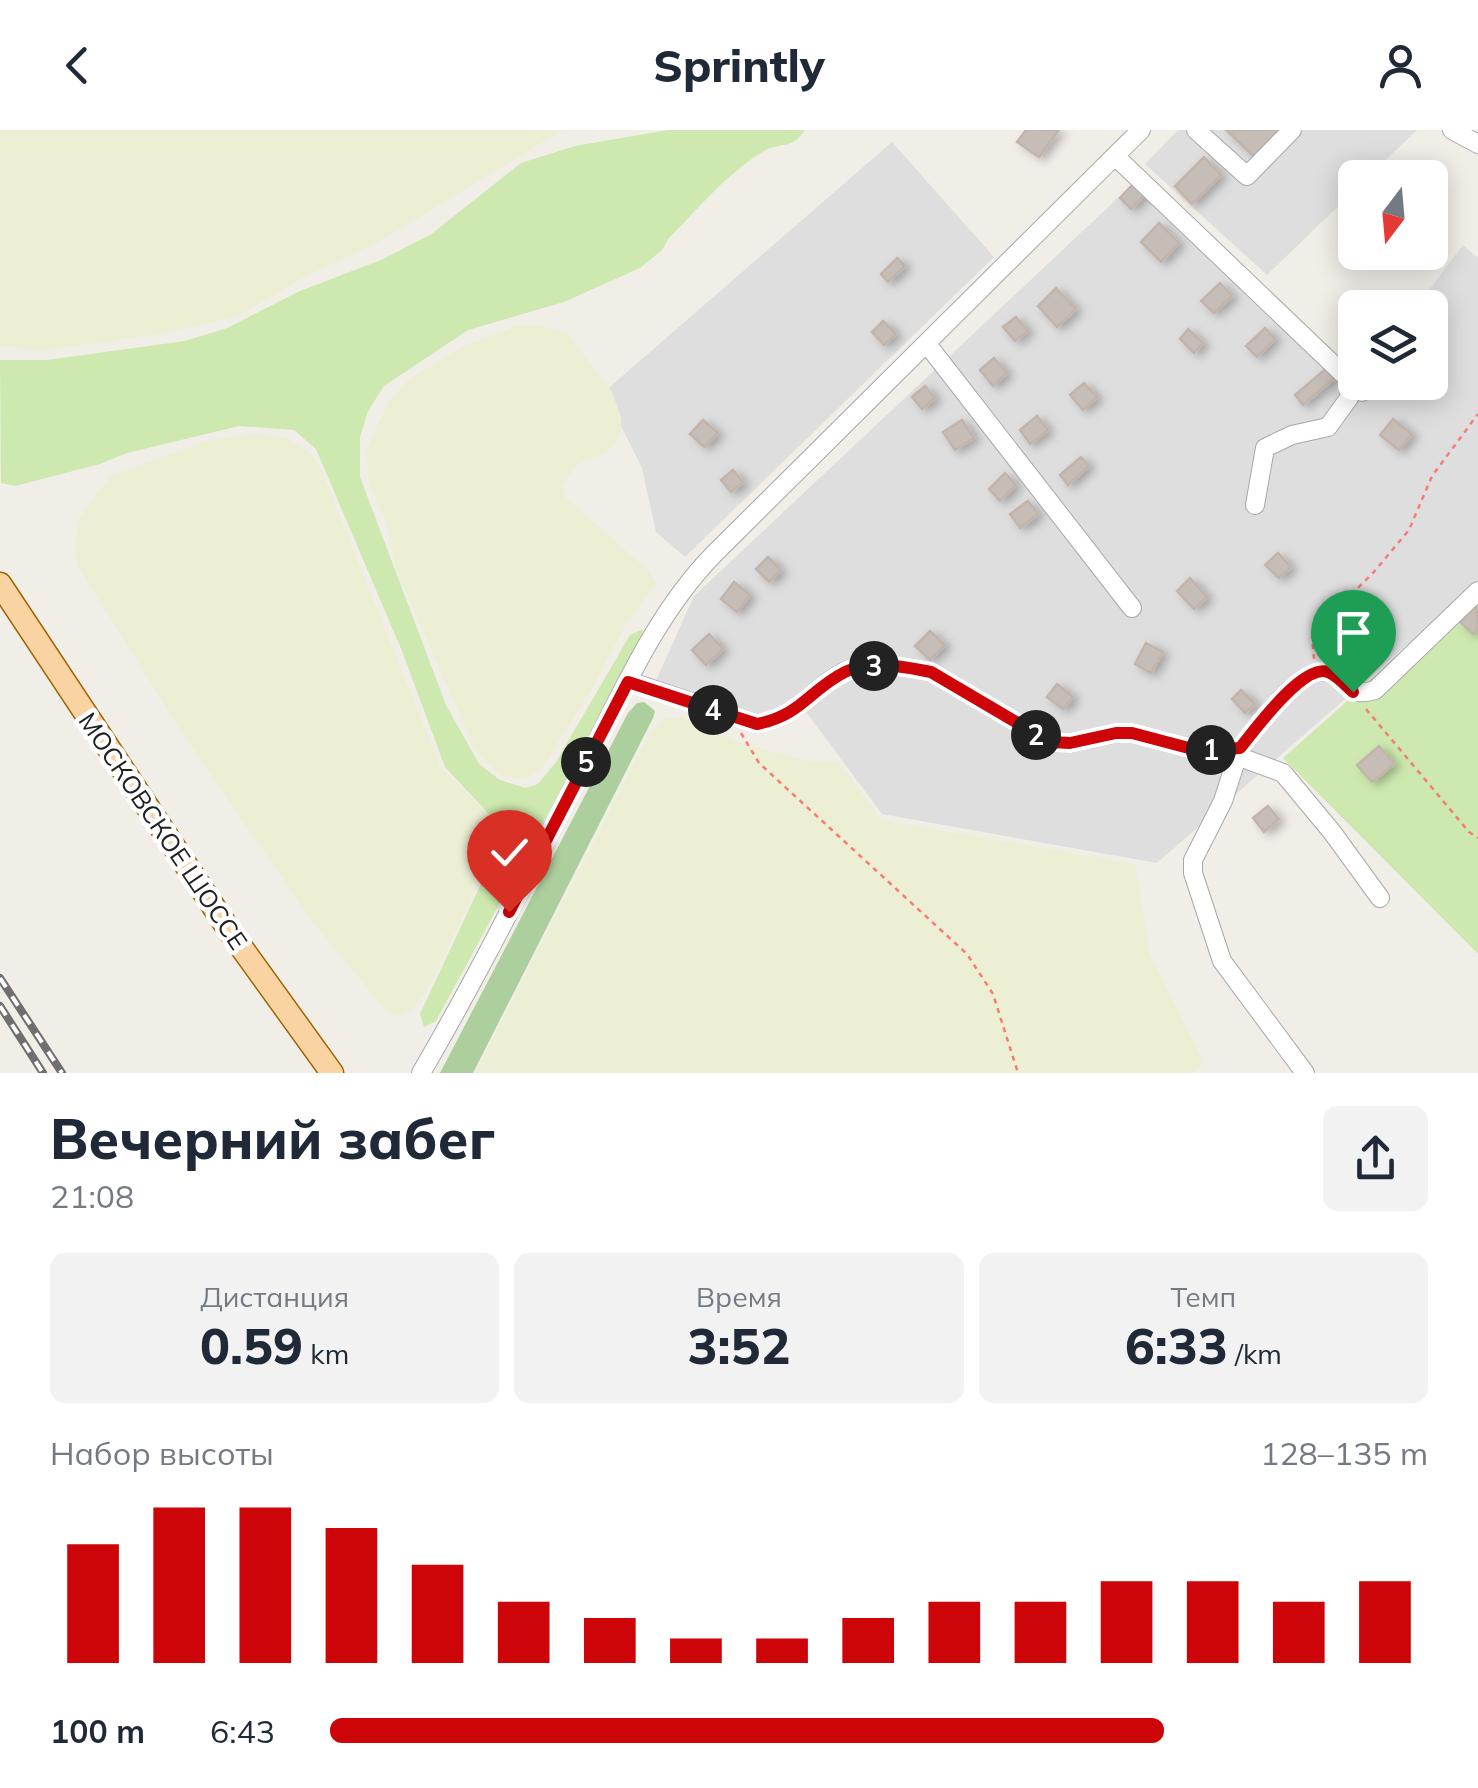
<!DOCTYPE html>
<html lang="ru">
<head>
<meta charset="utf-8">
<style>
	body { margin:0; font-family:Mulish,sans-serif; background:#f2f2f3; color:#1f2937; height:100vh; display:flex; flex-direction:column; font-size:38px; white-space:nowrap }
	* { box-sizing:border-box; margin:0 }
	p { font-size:32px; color:#747a83 }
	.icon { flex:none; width:55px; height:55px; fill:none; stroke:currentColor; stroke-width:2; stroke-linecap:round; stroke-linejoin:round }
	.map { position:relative; height:943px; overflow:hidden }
	.sheet { display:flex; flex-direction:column; background:#fff; flex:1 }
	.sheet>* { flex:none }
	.needle { width:65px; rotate:196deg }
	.tools { position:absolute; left:1338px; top:30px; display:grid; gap:20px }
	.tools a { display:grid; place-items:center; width:110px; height:110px; border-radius:15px; background:#fff; box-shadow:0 5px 25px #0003; font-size:50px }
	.pin { position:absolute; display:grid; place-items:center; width:85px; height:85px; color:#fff; margin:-102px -42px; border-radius:50% 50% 50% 0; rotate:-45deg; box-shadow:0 0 10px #0007 }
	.pin .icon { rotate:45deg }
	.km { position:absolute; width:50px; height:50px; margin:-25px; border-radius:50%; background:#222; color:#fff; font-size:28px; line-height:50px; text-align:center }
	.round { display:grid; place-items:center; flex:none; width:105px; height:105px; border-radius:15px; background:#f2f2f3 }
	.overview { display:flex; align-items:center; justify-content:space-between; height:170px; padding:0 50px }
	h1 { font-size:55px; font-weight:800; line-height:75px }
	.figures { display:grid; grid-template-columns:repeat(3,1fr); gap:15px; height:170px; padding:10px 50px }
	.figures div { display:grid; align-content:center; border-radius:15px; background:#f2f2f3; text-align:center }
	.figures b { font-size:50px; font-weight:800 }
	.figures small { font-size:28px; font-weight:400 }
	.figures p { font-size:28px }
	.chart { height:280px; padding:20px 50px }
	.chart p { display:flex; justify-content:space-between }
	.chart svg { width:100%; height:180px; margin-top:10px; stroke:#cd0408; stroke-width:6 }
	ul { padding:0 50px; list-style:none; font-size:32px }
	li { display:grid; grid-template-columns:160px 120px 1fr; align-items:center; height:75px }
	li i { height:25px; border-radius:12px; background:#cd0408 }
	header { display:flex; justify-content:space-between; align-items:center; height:130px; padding:0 50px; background:#fff; font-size:45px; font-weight:800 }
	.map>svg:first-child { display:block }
	.residential { fill:#dfdede }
	.farmland { fill:#edefd4 }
	.grass { fill:#cde9af }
	.forest { fill:#adcf9d }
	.building { fill:#c6bdb7; stroke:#c2b4aa; stroke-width:2.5; filter:url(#shadow) }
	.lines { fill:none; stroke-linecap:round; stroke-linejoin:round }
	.minor-casing { stroke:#a8a8a8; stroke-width:20 }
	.major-casing { stroke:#9a6503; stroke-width:25 }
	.path { stroke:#f77d72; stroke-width:2.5; stroke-dasharray:5 5; stroke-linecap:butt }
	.minor { stroke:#fff; stroke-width:18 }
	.major { stroke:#fad3a3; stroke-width:22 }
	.rail-casing { stroke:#6f6f6f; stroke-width:8 }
	.rail { stroke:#fff; stroke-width:4; stroke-dasharray:11; stroke-linecap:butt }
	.route-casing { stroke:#fff; stroke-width:20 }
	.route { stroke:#cd0408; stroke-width:12 }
	.labels { text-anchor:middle; stroke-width:9; stroke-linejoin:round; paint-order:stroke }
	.street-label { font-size:25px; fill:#212121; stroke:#fff }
</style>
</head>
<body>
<header><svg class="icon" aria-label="back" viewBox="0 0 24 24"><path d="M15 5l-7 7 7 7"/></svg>Sprintly<svg class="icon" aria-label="person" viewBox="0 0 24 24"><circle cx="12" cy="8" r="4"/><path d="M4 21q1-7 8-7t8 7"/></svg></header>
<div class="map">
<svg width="1478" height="943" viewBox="0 0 1478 943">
	<defs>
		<filter id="shadow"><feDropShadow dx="5.5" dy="3" stdDeviation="5" flood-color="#0004"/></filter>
	</defs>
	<rect width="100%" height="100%" fill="#f1eee8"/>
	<path class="residential" d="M 1178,0 L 1417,0 L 1368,47 L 1355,48 L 1355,60 L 1267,145 L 1145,34 Z
		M 892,12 L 994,127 L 685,427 L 656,402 L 642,338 L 604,262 Z
		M 1137,50 L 1350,266 L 1360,253 L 1430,252 L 1430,178 L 1416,177 L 1463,115 L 1478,128 L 1478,453 L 1157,733 L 882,684 L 798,571 L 755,588 L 655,553 L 694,466 Z"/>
	<path class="farmland" d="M 0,0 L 563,0 L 375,114 L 308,145 L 236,187 L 154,205 L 36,221 L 0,215 Z
		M 519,195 L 534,195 L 567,203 L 612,262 L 621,287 L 621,301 L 615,314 L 606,323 L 579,333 L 562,355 L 566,368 L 649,441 L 656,454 L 626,494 L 592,559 L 542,638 L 530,646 L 516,649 L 502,646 L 481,627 L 473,615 L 397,442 L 385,389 L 369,355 L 366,320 L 389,271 L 409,249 L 466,215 Z
		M 259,304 L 287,308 L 310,323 L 319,334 L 441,638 L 492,687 L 496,700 L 487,734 L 436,844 L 413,879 L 401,885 L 388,883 L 311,790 L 182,603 L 77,435 L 74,415 L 80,387 L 110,346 L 210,310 Z
		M 682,587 L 737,612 L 808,631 L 839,633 L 882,690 L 1135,734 L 1150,824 L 1203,931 L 1193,943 L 475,943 L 650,602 L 664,589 Z"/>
	<path class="grass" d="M 668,0 L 805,0 C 791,21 782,11 764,21 C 727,43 699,78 669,108 L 662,120 L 640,138 L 564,172 L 468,200 L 384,256 L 368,281 L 360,307 L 360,347 L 446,575 L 479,634 L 500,650 L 525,658 L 538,654 L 556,632 L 630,505 L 643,499 L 641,512 L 436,891 L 424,897 L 420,884 L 501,711 L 501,697 L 445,637 L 402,521 L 316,319 L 294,300 L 239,296 L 127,323 L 100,334 L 15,356 L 1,353 L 0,230 L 47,230 L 185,211 L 227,198 L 300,161 L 381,130 L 430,105 L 521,33 L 575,16 Z
		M 1478,455 L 1478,824 L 1283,628 Z"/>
	<path class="forest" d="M 644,572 L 655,581 L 653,588 L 473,943 L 440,943 L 628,583 L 637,573 Z"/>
	<path class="building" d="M 1026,0 L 1059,0 L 1039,27 L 1017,12 Z
		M 1226,0 L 1279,0 L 1253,26 Z
		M 1204,27 L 1221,45 L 1192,74 L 1175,56 Z
		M 1137,50 L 1149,60 L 1131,79 L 1120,68 Z
		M 1159,93 L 1179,113 L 1161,132 L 1141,112 Z
		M 897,128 L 905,136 L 888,152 L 881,144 Z
		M 1220,153 L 1232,166 L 1214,183 L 1201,171 Z
		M 1056,158 L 1076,179 L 1057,197 L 1038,176 Z
		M 1016,187 L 1028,201 L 1015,211 L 1003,197 Z
		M 883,191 L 896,204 L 884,215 L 872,202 Z
		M 1265,198 L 1275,209 L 1257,227 L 1246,216 Z
		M 1188,199 L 1203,213 L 1194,223 L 1180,209 Z
		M 994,228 L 1007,243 L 993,256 L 980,240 Z
		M 1328,237 L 1336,247 L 1303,275 L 1295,265 Z
		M 1084,253 L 1097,267 L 1083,280 L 1070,265 Z
		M 925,256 L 935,268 L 922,279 L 912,267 Z
		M 1037,286 L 1048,300 L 1030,314 L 1020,300 Z
		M 1393,289 L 1412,304 L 1399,320 L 1380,305 Z
		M 703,290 L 718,303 L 704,317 L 690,304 Z
		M 962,290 L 974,308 L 955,320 L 943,302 Z
		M 1081,327 L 1089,336 L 1068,355 L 1060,345 Z
		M 733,340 L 743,352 L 731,362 L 721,350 Z
		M 1005,343 L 1016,355 L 1000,371 L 989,359 Z
		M 1028,371 L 1038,384 L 1020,398 L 1010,384 Z
		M 1278,423 L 1291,437 L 1279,448 L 1265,435 Z
		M 768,427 L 781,440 L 769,452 L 756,439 Z
		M 1190,448 L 1207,467 L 1194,479 L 1177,461 Z
		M 734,452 L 750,465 L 737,482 L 721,469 Z
		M 1476,474 L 1478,498 L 1473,504 L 1460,492 Z
		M 930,501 L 945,515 L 930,530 L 915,516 Z
		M 709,504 L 723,519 L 706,535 L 692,520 Z
		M 1146,513 L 1163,522 L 1151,543 L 1135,534 Z
		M 1057,554 L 1073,567 L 1063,579 L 1047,567 Z
		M 1241,560 L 1255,574 L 1245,583 L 1232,569 Z
		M 1379,616 L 1394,634 L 1372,652 L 1357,635 Z
		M 1268,676 L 1279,689 L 1264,702 L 1253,688 Z"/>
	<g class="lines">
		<g class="minor-casing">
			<path id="minor" d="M 1196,0 L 1247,46 L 1292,0
				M 1452,0 L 1478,14
				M 1115,26 L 1362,262
				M 927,214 L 1132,478
				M 1255,375 L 1265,318 L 1292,305 L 1328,297 L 1349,268 L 1351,252
				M 628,551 L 757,594 C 802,585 809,560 844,542 C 870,529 904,537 931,542 L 1050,612 L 1070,613 L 1117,603 L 1132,603 L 1200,621 L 1240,618 C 1254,601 1302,534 1327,542 C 1350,549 1344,569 1375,560 L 1478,461
				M 1240,618 L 1223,671 L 1193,730 L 1193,743 L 1222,831 L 1305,943
				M 1237,626 L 1283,643 L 1332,702 L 1380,768
				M 421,943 C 480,842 532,737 586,633 C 623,561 656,484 713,425 L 1141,0"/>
		</g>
		<g class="major-casing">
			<path id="major" d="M 0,454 L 231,803 L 332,943"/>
		</g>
		<path class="path" d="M 1314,529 L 1312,507 L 1316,499 L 1373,443 L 1409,400 L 1432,346 L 1478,284
			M 1366,579 L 1469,702 L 1478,708
			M 741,603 L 759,633 L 967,824 L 993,864 L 1018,943"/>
		<use href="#minor" class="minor"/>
		<use href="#major" class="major"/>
		<g class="rail-casing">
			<path id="rail" d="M 0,848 L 62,943
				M 0,876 L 43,943"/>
		</g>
		<use href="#rail" class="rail"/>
	</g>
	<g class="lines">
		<g class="route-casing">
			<path id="route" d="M 509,782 L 628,552 L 757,594 C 802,585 809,560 845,542 C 870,529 904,537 931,542 L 1050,612 L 1070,613 L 1116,603 L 1132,603 L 1200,621 L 1240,618 C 1254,601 1303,533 1328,542 C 1337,545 1346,556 1353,562"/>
		</g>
		<use href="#route" class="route"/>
	</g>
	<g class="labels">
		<g class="street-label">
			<text transform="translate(163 701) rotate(56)" y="9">МОСКОВСКОЕ ШОССЕ</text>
		</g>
	</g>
</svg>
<div class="tools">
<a><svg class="needle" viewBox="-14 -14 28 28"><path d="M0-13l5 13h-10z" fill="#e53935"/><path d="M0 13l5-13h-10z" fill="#747a83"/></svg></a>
<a><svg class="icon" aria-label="layers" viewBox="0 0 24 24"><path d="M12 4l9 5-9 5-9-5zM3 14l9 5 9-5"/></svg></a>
</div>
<div class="pin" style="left:1353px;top:562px;background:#1e9e55"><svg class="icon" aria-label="arrive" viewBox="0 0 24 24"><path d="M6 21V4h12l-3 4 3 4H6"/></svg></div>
<div class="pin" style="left:509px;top:782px;background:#d93025"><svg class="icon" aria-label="check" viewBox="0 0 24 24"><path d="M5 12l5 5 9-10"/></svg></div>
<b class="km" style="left:1211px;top:620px">1</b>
<b class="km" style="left:1036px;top:605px">2</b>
<b class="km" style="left:874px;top:536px">3</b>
<b class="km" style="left:713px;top:580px">4</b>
<b class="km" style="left:586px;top:632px">5</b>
</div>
<section class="sheet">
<div class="overview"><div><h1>Вечерний забег</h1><p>21:08</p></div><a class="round"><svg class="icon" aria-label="share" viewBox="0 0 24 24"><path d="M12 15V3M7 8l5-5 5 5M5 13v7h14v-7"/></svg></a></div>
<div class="figures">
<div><p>Дистанция</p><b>0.59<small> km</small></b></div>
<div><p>Время</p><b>3:52</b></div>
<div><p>Темп</p><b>6:33<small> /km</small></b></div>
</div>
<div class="chart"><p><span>Набор высоты</span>128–135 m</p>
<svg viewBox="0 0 160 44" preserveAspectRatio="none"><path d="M5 44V15M15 44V6M25 44V6M35 44V11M45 44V20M55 44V29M65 44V33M75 44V38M85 44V38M95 44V33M105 44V29M115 44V29M125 44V24M135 44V24M145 44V29M155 44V24"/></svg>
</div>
<ul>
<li><b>100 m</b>6:43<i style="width:76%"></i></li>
</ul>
</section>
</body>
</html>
